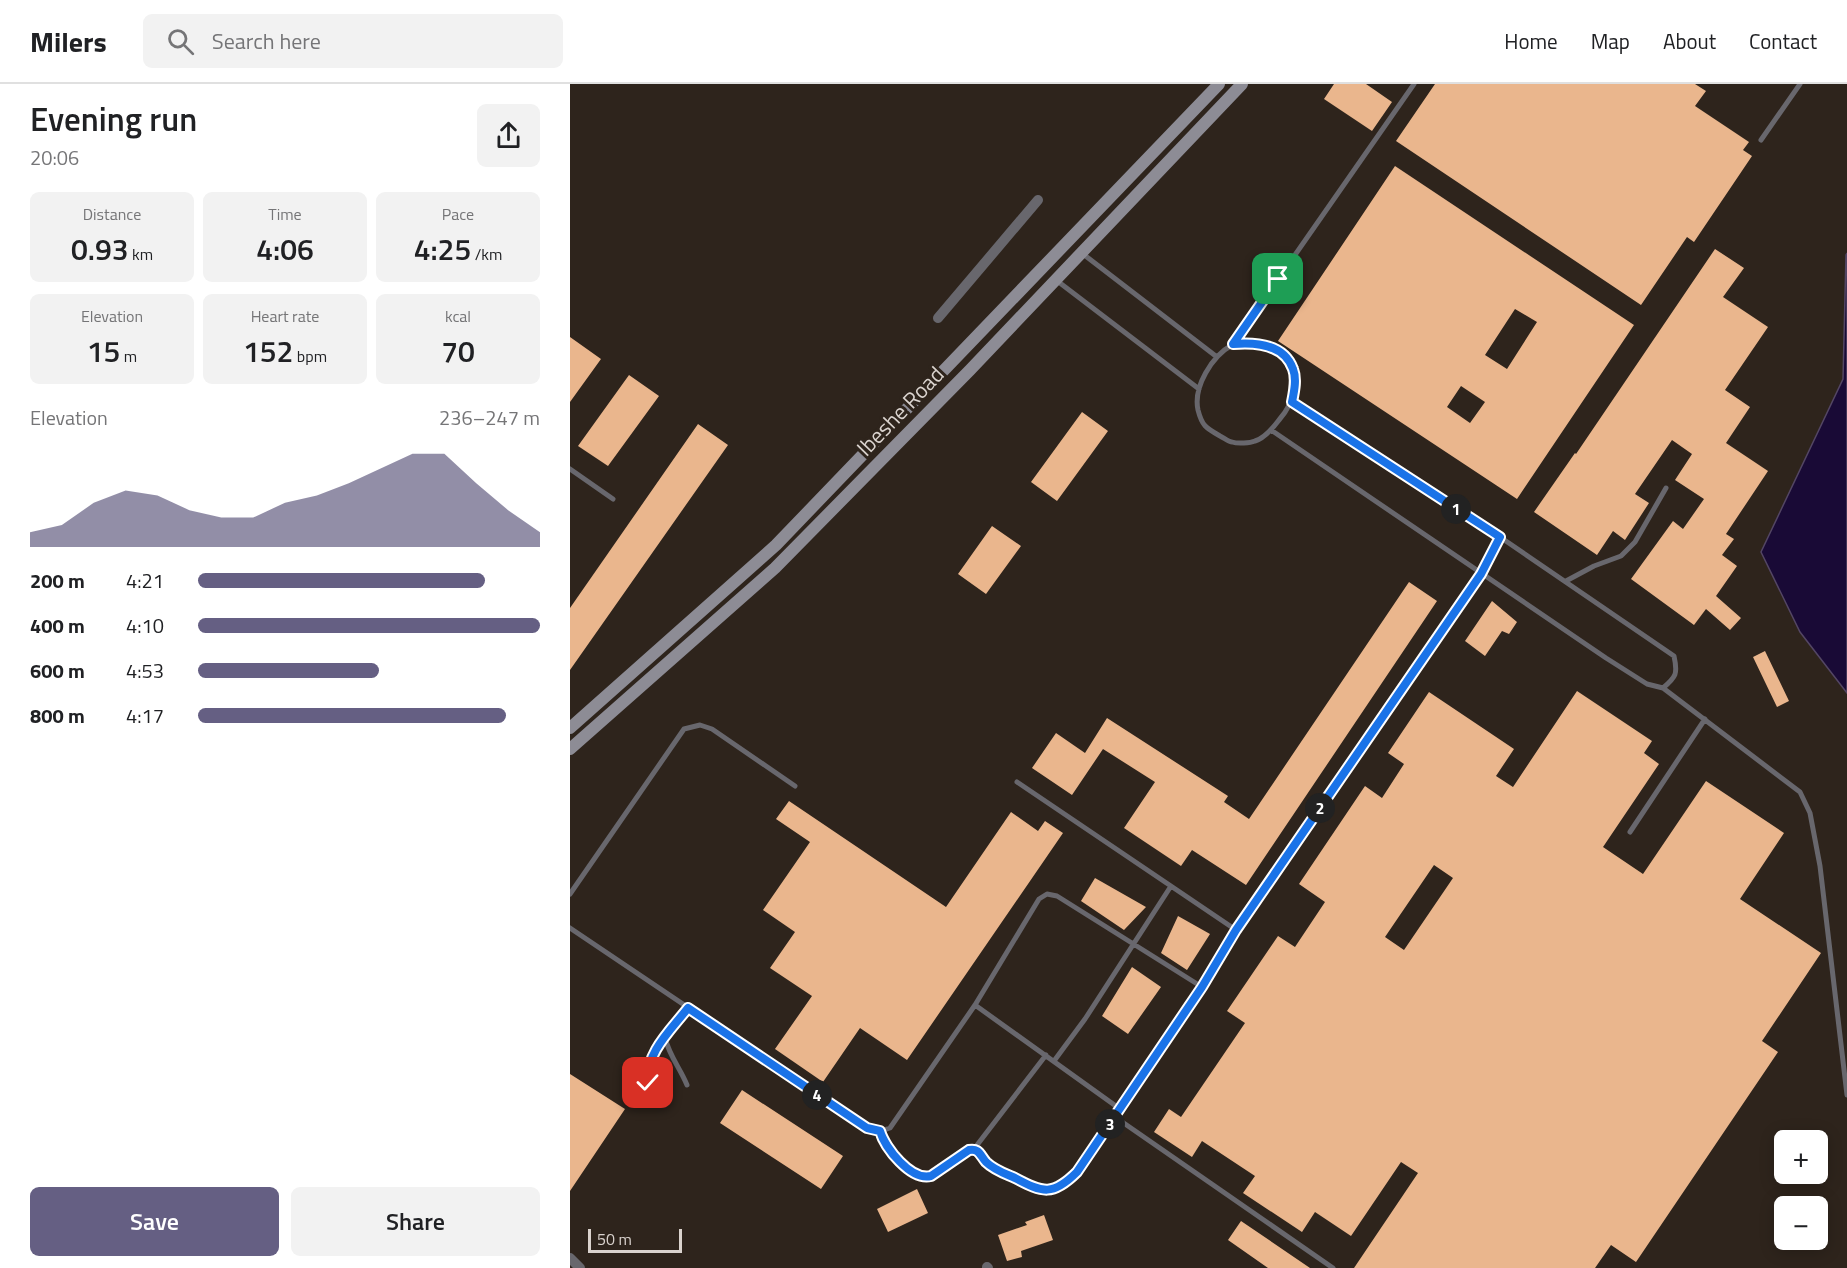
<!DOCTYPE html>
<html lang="en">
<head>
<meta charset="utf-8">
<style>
	body { margin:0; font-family:"Titillium Web",sans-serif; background:#f2f2f2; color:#202124; height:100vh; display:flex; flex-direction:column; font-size:22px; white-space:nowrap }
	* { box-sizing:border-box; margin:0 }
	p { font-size:20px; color:#757577 }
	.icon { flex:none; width:33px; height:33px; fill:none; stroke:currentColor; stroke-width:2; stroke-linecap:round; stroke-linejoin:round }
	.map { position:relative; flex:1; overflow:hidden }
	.drawer { display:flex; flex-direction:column; background:#fff; width:570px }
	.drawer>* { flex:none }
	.controls { position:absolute; left:1204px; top:1046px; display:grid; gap:12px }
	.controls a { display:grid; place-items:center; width:54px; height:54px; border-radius:9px; background:#fff; box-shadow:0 3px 15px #0003; font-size:30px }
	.scale { position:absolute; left:18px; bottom:15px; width:94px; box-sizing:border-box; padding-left:6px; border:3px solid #dad3ce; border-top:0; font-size:16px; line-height:21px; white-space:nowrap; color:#dad3ce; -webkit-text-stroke:4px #2e241c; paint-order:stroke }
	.pin { position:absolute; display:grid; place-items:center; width:51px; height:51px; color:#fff; margin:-26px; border-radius:12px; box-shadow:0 3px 9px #0006 }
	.km { position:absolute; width:30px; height:30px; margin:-15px; border-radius:50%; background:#222; color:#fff; font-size:16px; line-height:30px; text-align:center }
	.round { display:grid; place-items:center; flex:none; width:63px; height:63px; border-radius:9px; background:#f2f2f2 }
	.summary { display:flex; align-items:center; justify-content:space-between; height:102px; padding:0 30px }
	h1 { font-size:33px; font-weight:600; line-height:45px }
	.figures { display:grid; grid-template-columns:repeat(3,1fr); gap:9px; height:102px; padding:6px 30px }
	.figures div { display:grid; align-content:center; border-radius:9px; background:#f2f2f2; text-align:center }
	.figures b { font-size:30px; font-weight:600 }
	.figures small { font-size:16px; font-weight:400 }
	.figures p { font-size:16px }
	.chart { height:168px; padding:12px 30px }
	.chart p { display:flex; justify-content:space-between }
	.chart svg { width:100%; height:108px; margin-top:6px; fill:#655f83; opacity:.7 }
	.button { display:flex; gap:12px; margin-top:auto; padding:12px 30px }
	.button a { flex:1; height:69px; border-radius:9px; background:#655f83; color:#fff; font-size:24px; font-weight:600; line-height:69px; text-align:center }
	.button a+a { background:#f2f2f2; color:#202124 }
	ul { padding:0 30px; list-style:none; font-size:20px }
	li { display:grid; grid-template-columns:96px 72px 1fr; align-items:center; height:45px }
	li i { height:15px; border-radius:8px; background:#655f83 }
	header { display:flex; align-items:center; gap:36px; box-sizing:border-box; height:84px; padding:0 30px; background:#fff; border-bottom:2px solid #e0e0e0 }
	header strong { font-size:28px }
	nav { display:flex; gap:33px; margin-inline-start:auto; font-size:21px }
	.search { width:420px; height:54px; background:#f2f2f2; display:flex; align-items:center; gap:15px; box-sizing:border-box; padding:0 21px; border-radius:9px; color:#757577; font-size:22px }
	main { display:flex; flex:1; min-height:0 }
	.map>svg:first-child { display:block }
	.water { fill:#190a36; stroke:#534664; stroke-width:1.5 }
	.building { fill:#eab68d; fill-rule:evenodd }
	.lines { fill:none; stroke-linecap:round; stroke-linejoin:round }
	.service { stroke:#68676d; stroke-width:5 }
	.minor { stroke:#68676d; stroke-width:10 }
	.secondary { stroke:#8d8c95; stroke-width:12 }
	.route-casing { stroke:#fff; stroke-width:12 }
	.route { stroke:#1a73e8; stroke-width:8 }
	.labels { text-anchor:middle; stroke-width:6; stroke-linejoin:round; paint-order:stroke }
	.street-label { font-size:22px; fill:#dad3ce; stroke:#2e241c }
</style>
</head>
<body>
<header>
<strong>Milers</strong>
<div class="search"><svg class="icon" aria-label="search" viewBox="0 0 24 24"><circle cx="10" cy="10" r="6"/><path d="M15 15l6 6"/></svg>Search here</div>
<nav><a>Home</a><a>Map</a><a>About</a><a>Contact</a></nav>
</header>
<main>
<section class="drawer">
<div class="summary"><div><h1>Evening run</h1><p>20:06</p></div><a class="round"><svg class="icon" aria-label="share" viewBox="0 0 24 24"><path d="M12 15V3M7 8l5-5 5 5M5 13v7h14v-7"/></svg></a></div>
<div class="figures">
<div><p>Distance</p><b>0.93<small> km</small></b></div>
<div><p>Time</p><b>4:06</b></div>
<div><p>Pace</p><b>4:25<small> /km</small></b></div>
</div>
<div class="figures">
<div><p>Elevation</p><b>15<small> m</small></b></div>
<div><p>Heart rate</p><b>152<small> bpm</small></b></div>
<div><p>kcal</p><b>70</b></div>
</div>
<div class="chart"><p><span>Elevation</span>236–247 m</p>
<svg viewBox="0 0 160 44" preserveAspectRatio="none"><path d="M0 44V38L10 35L20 26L30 21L40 23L50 29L60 32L70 32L80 26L90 23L100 18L110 12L120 6L130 6L140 18L150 29L160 38V44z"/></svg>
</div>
<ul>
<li><b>200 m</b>4:21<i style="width:84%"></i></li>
<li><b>400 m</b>4:10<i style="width:100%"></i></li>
<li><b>600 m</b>4:53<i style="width:53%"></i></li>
<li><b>800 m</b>4:17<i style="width:90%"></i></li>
</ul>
<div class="button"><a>Save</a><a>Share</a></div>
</section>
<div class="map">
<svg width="1277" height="1184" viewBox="0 0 1277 1184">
	<rect width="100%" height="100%" fill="#2e241c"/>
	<path class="water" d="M 1277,169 L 1277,609 L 1230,548 L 1191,468 L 1273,295 L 1276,171 Z"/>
	<path class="building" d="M 764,0 L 796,0 L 822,18 L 802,47 L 754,15 Z
		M 865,0 L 1125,0 L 1136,7 L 1125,22 L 1179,58 L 1173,66 L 1182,72 L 1124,158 L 1117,153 L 1071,221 L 826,57 Z
		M 825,82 L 1064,241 L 947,415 L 708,257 ZM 945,225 L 967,238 L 937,285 L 915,271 ZM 891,302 L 915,318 L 900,339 L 877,323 Z
		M 1145,165 L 1174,184 L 1153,213 L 1198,243 L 1155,306 L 1180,323 L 1156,359 L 1198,387 L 1156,450 L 1164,455 L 1152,471 L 1167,482 L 1146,512 L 1171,534 L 1160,546 L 1136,525 L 1124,541 L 1061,495 L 1103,437 L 1113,445 L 1134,415 L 1105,396 L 1122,370 L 1102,356 L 1065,410 L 1079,419 L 1055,456 L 1043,447 L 1027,471 L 964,428 L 1005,369 L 1006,370 Z
		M 0,253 L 31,275 L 0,318 Z
		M 59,291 L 89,312 L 38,382 L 8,362 Z
		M 512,328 L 538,347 L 487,417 L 461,398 Z
		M 128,340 L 158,361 L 0,586 L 0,524 Z
		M 422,442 L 451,462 L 416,510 L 388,490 Z
		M 839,498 L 867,517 L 676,801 L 622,766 L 611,782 L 554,744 L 585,698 L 533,665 L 502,711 L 462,684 L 486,649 L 515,669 L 537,634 L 658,712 L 654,718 L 679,735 Z
		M 922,517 L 947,538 L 939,550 L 932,547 L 915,572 L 895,557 Z
		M 1195,567 L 1219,617 L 1207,623 L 1183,573 Z
		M 1007,607 L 1082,657 L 1074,669 L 1089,680 L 1033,763 L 1073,790 L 1136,697 L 1214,749 L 1170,815 L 1251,869 L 1192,957 L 1208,968 L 1066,1178 L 1041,1161 L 1025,1184 L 784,1184 L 848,1089 L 831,1078 L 781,1152 L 745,1128 L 732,1148 L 673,1109 L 685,1092 L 632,1057 L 622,1073 L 584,1048 L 599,1025 L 611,1033 L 675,939 L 657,927 L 708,852 L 725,863 L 755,818 L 729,800 L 795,702 L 812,714 L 834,680 L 818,669 L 859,608 L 944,665 L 926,692 L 943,703 ZM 864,781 L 883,794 L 834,866 L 815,853 Z
		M 219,717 L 376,823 L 441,728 L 468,747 L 475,737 L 493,749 L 337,976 L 290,944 L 253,998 L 205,965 L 242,912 L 200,884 L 225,848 L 193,826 L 240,758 L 206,735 Z
		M 525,794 L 576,823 L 554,846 L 511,817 Z
		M 608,832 L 640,850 L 617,886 L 591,869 Z
		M 562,883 L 591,903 L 558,950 L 532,932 Z
		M 0,990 L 55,1025 L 0,1107 Z
		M 172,1006 L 273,1072 L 251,1105 L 150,1039 Z
		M 347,1105 L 358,1129 L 318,1148 L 307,1125 Z
		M 474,1131 L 483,1156 L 451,1167 L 452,1173 L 437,1177 L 428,1151 L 457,1141 L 455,1138 Z
		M 671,1137 L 740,1184 L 698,1184 L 658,1156 Z"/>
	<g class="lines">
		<path class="service" d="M 1191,56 L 1230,0
			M 513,170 L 647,273
			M 486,196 L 629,305
			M 684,258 C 695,262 705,264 713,271 C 734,289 724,319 709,336 C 703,344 695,354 685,357 C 680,359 668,360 662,358 C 659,358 654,354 650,352 C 636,344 632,342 628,326 C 623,303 642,272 662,261 C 668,258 678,259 684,258 Z
			M 663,260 L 844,0
			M 722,318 L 930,453 L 1104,572 C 1108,590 1106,593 1093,604
			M 701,346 L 1036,574 L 1077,600 L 1093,604 L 1230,708 L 1240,729 L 1250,782 L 1277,1011
			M 0,385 L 43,415
			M 996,497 L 1024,482 L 1051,472 L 1065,458 L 1096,404
			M 447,698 L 666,846
			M 1060,748 L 1135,635
			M 0,810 L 114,645 L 130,641 L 142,645 L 225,702
			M 0,844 L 297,1044 L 311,1047 L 320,1044 L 405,921 L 469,815 L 477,810 L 487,812 L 632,903
			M 405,921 L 550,1025
			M 95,954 C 100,973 110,984 117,1001
			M 484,977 L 515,935 L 601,802
			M 78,999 C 75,969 101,946 118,924
			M 545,1033 L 763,1184
			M 311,1047 C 315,1065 340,1097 361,1092 L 399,1066 L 404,1065 L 476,971
			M 404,1065 C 411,1069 412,1074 417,1079 C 424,1086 436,1090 445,1095 C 473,1109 483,1112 507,1088 L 632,903 L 666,846 L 911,490 L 930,453"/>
		<path class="minor" d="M 368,234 L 468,116
			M 0,1174 L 10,1184
			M 417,1183 L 418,1184"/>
		<path class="secondary" d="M 0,644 L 206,461 L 649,0
			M 0,665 L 205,484 L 400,286 L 672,0"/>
	</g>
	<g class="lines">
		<g class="route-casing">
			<path id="route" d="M 78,999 C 75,969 101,946 118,924 L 297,1044 L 310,1047 C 315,1064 341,1097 361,1092 L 399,1066 C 409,1064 410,1071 416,1078 C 424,1086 436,1090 445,1094 C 473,1109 483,1112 507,1088 L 632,903 L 666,846 L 911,490 L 930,453 L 722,318 C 724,308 727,295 723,285 C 714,260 686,258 663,260 L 708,195"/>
		</g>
		<use href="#route" class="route"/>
	</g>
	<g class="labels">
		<g class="street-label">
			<text transform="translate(330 327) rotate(-46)" y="8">Ibeshe Road</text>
		</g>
	</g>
</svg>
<div class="controls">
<a>+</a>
<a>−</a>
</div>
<div class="scale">50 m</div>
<div class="pin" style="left:708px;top:195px;background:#1e9e55"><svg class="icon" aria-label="arrive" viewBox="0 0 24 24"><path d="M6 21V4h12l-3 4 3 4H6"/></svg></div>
<div class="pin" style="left:78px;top:999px;background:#d93025"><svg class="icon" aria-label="check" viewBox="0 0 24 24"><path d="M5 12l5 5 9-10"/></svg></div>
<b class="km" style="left:886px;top:425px">1</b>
<b class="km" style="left:750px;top:724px">2</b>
<b class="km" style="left:540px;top:1040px">3</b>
<b class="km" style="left:247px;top:1011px">4</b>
</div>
</main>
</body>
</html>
